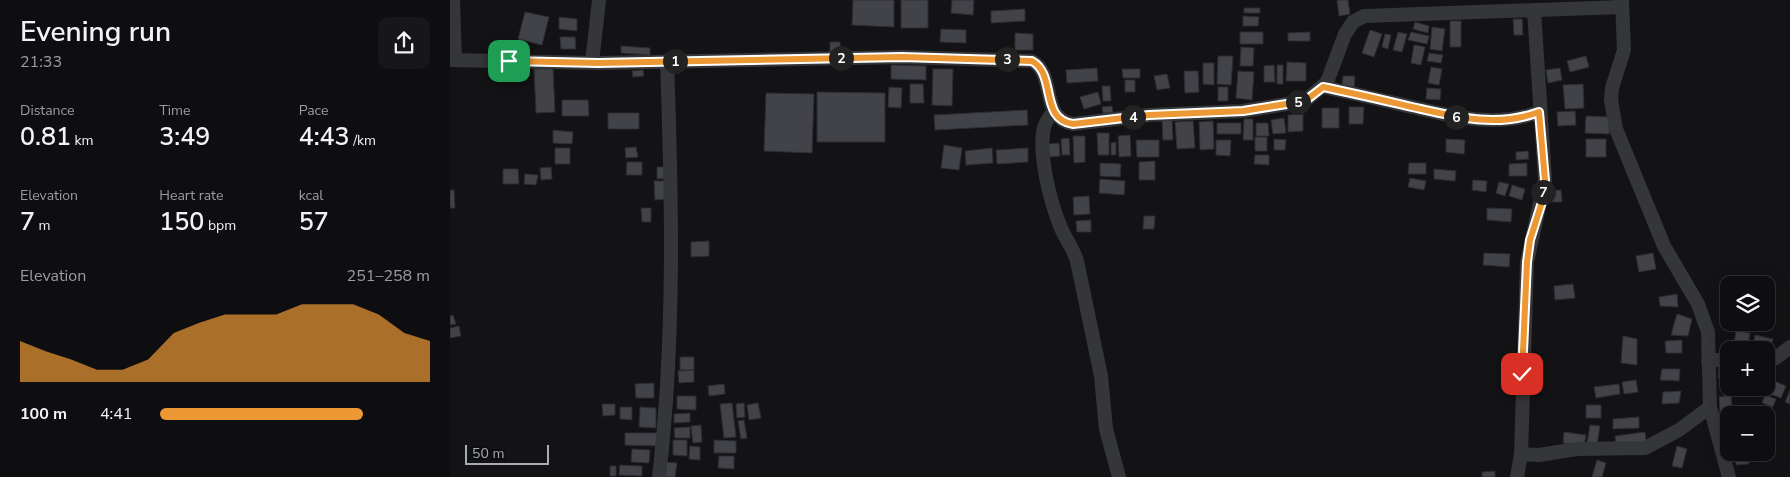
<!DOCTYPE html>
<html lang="en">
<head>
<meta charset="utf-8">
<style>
	body { margin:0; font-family:"Nunito Sans",sans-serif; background:#171719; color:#f1f3f6; height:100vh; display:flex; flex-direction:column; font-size:19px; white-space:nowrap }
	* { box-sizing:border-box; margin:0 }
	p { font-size:16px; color:#9b9c9f }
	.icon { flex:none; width:28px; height:28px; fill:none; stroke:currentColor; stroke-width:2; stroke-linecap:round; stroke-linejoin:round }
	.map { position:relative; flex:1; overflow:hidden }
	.panel { display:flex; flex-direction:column; background:#0e0e10; width:450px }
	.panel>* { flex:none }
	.tools { position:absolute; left:1270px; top:276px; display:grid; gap:10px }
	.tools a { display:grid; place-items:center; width:55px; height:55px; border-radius:10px; background:#0e0e10; box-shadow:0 5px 20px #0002,0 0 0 1px #2e2e30; font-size:25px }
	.scale { position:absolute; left:15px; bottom:12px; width:84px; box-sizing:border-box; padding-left:5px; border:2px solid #a5acb5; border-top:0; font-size:14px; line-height:18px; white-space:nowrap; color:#a5acb5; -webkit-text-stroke:4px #0e0e10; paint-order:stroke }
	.pin { position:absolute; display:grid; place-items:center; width:42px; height:42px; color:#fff; margin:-21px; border-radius:10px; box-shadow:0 2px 8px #0006 }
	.km { position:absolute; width:25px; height:25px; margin:-12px; border-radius:50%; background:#222; color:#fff; font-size:14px; line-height:25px; text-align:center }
	.round { display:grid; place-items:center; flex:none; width:52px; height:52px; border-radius:10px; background:#171719 }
	.head { display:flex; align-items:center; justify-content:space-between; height:85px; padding:0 20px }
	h1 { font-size:28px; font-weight:600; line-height:38px }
	.stats { display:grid; grid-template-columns:repeat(3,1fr); gap:8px; height:85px; padding:5px 20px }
	.stats div { display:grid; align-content:center }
	.stats b { font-size:25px; font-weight:600 }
	.stats small { font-size:14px; font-weight:400 }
	.stats p { font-size:14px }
	.chart { height:140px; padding:10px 20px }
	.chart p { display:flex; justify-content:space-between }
	.chart svg { width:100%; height:90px; margin-top:5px; fill:#ec9834; opacity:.7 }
	ul { padding:0 20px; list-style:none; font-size:16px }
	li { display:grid; grid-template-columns:80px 60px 1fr; align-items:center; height:38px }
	li i { height:12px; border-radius:6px; background:#ec9834 }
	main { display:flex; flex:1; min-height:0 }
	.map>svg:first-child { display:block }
	.building { fill:#424348; stroke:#2d2d31 }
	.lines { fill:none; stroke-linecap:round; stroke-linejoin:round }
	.minor { stroke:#343639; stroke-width:14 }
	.route-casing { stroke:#fff; stroke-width:10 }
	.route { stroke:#ec9834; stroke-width:6 }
</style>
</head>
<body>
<main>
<section class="panel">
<div class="head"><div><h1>Evening run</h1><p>21:33</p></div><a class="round"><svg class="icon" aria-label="share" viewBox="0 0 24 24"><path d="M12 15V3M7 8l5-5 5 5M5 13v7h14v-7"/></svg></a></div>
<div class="stats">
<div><p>Distance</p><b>0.81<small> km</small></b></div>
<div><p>Time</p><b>3:49</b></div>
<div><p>Pace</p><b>4:43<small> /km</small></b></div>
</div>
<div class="stats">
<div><p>Elevation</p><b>7<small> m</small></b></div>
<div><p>Heart rate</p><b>150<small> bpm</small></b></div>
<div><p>kcal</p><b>57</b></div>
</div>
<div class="chart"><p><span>Elevation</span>251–258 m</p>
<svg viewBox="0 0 160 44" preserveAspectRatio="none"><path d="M0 44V24L10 29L20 33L30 38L40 38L50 33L60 20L70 15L80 11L90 11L100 11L110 6L120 6L130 6L140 11L150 20L160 24V44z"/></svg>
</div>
<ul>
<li><b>100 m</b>4:41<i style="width:75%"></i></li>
</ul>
</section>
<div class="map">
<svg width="1340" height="477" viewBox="0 0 1340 477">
	<rect width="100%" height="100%" fill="#131315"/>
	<path class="building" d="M 403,0 L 444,0 L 444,27 L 402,25 Z
		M 451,0 L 478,0 L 478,28 L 451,28 Z
		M 502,0 L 524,0 L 523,15 L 501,13 Z
		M 887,0 L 898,0 L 900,14 L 889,16 Z
		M 794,8 L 810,8 L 810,13 L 794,13 Z
		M 575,9 L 575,21 L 541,23 L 541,11 Z
		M 75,12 L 99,17 L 92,45 L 68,39 Z
		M 793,16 L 809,17 L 808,26 L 793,26 Z
		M 109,17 L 127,19 L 127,31 L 109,29 Z
		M 1063,19 L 1072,19 L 1073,35 L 1064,35 Z
		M 1000,21 L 1011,21 L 1011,47 L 1000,47 Z
		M 965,22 L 979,26 L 978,33 L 963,29 Z
		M 982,27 L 995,29 L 992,51 L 980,49 Z
		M 491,29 L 516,30 L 516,43 L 490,42 Z
		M 920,30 L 932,34 L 924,57 L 912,53 Z
		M 790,32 L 813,32 L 813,44 L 790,44 Z
		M 860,32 L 860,41 L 838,41 L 838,33 Z
		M 948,32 L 957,34 L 952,52 L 943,50 Z
		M 961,32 L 979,36 L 977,44 L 958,40 Z
		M 565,33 L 583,34 L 583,50 L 565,50 Z
		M 935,34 L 941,35 L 938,49 L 932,47 Z
		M 110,37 L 125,37 L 126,49 L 111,49 Z
		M 380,42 L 390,42 L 390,52 L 380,52 Z
		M 964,45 L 975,47 L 971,65 L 961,63 Z
		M 171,46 L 200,48 L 200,55 L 171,53 Z
		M 791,47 L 804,48 L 803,66 L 790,66 Z
		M 979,53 L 993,55 L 991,63 L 977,61 Z
		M 768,56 L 783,56 L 781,85 L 767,84 Z
		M 1136,56 L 1139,67 L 1120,72 L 1117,61 Z
		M 837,62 L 856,63 L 856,81 L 836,81 Z
		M 753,63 L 764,63 L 764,85 L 753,84 Z
		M 441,65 L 476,66 L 476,80 L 441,79 Z
		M 824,65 L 825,82 L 814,82 L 814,66 Z
		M 827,65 L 833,65 L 833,84 L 827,84 Z
		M 981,67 L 992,69 L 989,85 L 978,83 Z
		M 647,68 L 648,81 L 617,83 L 616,70 Z
		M 1110,68 L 1112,80 L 1098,83 L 1096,70 Z
		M 84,69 L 103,69 L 105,112 L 86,113 Z
		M 483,69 L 503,69 L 502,106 L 482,105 Z
		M 672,69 L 690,69 L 690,78 L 673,78 Z
		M 193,70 L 194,76 L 183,77 L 182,71 Z
		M 734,71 L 748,71 L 749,92 L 735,93 Z
		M 788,71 L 804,72 L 802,100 L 786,98 Z
		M 717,74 L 720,88 L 707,90 L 704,76 Z
		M 893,76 L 905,76 L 904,88 L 892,87 Z
		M 675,80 L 685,80 L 685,92 L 675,92 Z
		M 460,84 L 473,84 L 474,103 L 460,103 Z
		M 1133,84 L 1134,108 L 1115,109 L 1113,85 Z
		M 652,86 L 660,86 L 661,101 L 653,101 Z
		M 439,87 L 452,88 L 451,108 L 438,107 Z
		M 768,87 L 778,87 L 778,101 L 768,101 Z
		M 977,88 L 991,89 L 990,100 L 976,99 Z
		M 367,92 L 435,93 L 435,142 L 367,142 Z
		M 648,92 L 651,104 L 634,109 L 630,97 Z
		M 316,93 L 364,94 L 362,153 L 314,151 Z
		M 112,100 L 138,100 L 139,116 L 112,116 Z
		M 662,106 L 663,113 L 653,113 L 652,107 Z
		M 899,107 L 914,107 L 913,124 L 899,124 Z
		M 872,108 L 889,108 L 889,128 L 872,128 Z
		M 577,110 L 578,125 L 485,130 L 484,115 Z
		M 1125,111 L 1126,125 L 1108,126 L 1107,112 Z
		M 158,113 L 189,113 L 189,129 L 158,129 Z
		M 853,114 L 853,131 L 838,132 L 838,115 Z
		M 1136,116 L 1160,117 L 1159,134 L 1135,133 Z
		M 834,118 L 836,133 L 823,134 L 821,120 Z
		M 794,119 L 803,119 L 803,140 L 793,140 Z
		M 712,120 L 722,120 L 723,140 L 713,140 Z
		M 743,121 L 745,148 L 727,149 L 725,122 Z
		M 763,121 L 764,149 L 750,150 L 749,122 Z
		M 767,123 L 791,123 L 791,134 L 767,134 Z
		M 806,123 L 818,123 L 819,136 L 806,136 Z
		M 103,130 L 123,132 L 122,144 L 103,143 Z
		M 647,133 L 659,133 L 659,155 L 648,155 Z
		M 680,135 L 681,156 L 669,157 L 668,136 Z
		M 623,136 L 635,136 L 635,162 L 624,163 Z
		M 805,137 L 817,137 L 817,151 L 805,151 Z
		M 619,138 L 620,155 L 612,155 L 611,139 Z
		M 824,139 L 836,140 L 835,150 L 824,150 Z
		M 996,139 L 1015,140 L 1014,154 L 996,152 Z
		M 1136,139 L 1156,139 L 1156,157 L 1136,157 Z
		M 686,140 L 709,140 L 709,157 L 687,157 Z
		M 766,140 L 781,140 L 780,156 L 766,155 Z
		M 666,142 L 666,155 L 661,155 L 661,143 Z
		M 609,143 L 610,156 L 600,157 L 598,144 Z
		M 494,145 L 512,148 L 509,170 L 491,168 Z
		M 186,147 L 188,157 L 176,158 L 175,148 Z
		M 105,148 L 120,148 L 120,164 L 105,164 Z
		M 542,148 L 543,163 L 516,165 L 515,151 Z
		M 578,148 L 578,162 L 547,164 L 546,150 Z
		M 1078,151 L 1079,159 L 1066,160 L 1066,152 Z
		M 805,155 L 819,155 L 819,165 L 804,164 Z
		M 705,161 L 705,180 L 689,180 L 689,162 Z
		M 177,162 L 192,162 L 192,175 L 176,175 Z
		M 650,163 L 671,164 L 670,177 L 650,176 Z
		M 959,163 L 976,163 L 976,174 L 958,174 Z
		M 1077,163 L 1077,176 L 1059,176 L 1059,164 Z
		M 101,167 L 102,179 L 91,180 L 90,168 Z
		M 207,167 L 219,167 L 219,178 L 207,179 Z
		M 53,169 L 68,169 L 69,184 L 53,184 Z
		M 984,169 L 1006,171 L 1005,181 L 984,179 Z
		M 75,174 L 88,175 L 86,185 L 74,184 Z
		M 960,178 L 976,181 L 974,190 L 958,187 Z
		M 650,179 L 675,181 L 674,195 L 649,193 Z
		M 1023,180 L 1037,181 L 1036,192 L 1022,190 Z
		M 204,181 L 215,181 L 216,199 L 205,200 Z
		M 1049,182 L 1059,184 L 1055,196 L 1046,193 Z
		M 1062,185 L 1075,189 L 1072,200 L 1059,196 Z
		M 0,190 L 4,190 L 5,208 L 0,208 Z
		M 1111,190 L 1112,202 L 1100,202 L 1100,191 Z
		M 639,196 L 640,214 L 624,215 L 623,197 Z
		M 191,208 L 201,208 L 201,222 L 192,222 Z
		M 1037,208 L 1062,209 L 1061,222 L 1037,220 Z
		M 694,216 L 705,216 L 704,229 L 693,229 Z
		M 641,220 L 641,232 L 627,232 L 626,221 Z
		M 259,241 L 259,256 L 241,257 L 241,242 Z
		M 1034,253 L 1060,254 L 1059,267 L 1033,265 Z
		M 1203,253 L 1206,269 L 1189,272 L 1186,256 Z
		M 1123,284 L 1125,298 L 1105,300 L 1104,286 Z
		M 1227,294 L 1228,307 L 1210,306 L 1209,297 Z
		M 1227,314 L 1242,319 L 1238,336 L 1221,335 Z
		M 3,315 L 6,324 L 0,325 L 0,316 Z
		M 9,326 L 11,336 L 0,338 L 0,328 Z
		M 1286,331 L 1300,333 L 1298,346 L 1284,344 Z
		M 1305,335 L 1323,339 L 1319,354 L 1316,354 L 1316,350 L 1302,350 Z
		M 1173,336 L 1187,339 L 1187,365 L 1171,363 Z
		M 1232,340 L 1232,353 L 1216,353 L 1215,341 Z
		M 230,357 L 244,357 L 244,370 L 230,370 Z
		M 1269,365 L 1279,365 L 1279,378 L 1268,378 Z
		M 1212,369 L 1230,369 L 1229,381 L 1210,380 Z
		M 244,370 L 244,382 L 229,383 L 228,371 Z
		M 1186,380 L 1188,392 L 1174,394 L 1172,382 Z
		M 1322,380 L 1336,386 L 1331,398 L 1317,393 Z
		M 204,383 L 204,398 L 186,398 L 185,384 Z
		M 274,384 L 275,394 L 259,396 L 258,386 Z
		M 1169,384 L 1170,394 L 1146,398 L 1144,387 Z
		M 1277,384 L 1279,388 L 1299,388 L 1298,395 L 1277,393 Z
		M 1340,390 L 1340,404 L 1335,402 Z
		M 1231,391 L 1229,403 L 1212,404 L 1213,392 Z
		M 1281,395 L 1283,415 L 1270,415 L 1269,397 Z
		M 1315,395 L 1326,399 L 1323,407 L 1312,403 Z
		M 227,396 L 246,396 L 246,410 L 227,409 Z
		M 282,403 L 286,437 L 274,438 L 270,404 Z
		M 294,403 L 295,417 L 287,418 L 286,404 Z
		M 308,403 L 311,418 L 299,420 L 297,405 Z
		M 152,404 L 165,404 L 165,415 L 153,416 Z
		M 1136,405 L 1151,405 L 1151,418 L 1136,418 Z
		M 170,407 L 182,407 L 182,420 L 170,419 Z
		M 190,407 L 206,408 L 206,428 L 189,427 Z
		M 240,413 L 240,422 L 224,423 L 224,414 Z
		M 1189,417 L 1189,428 L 1163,429 L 1163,419 Z
		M 294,420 L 297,438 L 291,439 L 288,421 Z
		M 251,425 L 252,442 L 243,443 L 241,426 Z
		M 1140,425 L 1150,426 L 1147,445 L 1137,444 Z
		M 240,427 L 240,438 L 225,438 L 224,428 Z
		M 1114,432 L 1136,435 L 1134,446 L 1113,443 Z
		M 1195,432 L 1196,443 L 1166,446 L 1165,436 Z
		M 175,433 L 207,433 L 207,446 L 175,445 Z
		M 223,440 L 237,440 L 237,456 L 223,455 Z
		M 264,440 L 286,441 L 286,453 L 264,453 Z
		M 240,446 L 250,447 L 250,460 L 239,459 Z
		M 1227,446 L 1237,449 L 1232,468 L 1222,466 Z
		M 182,449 L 200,450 L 199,463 L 181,462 Z
		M 1285,452 L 1297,452 L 1299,464 L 1286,465 Z
		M 269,456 L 284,456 L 284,469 L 268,468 Z
		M 1147,460 L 1156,463 L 1152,477 L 1142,477 Z
		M 214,462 L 227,463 L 225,477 L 213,477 Z
		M 170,465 L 192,466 L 192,476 L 169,475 Z
		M 160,466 L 166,466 L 166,476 L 160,476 Z
		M 1045,471 L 1045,477 L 1032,477 L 1032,472 Z"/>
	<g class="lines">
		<path class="minor" d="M 3,0 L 5,60
			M 1172,0 L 1174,50 L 1162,88 L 1161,100 L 1166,129 L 1214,246 L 1248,304 L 1258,332 L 1260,407 L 1279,477
			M 0,60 L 148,63 L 452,57 L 582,61 C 607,75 589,118 623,124 L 699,115 L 793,111 L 855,101 L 877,82 L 895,34 L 903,22 L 914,16 L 1172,7
			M 142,63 L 149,0
			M 873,87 C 903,93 932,100 962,107 C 1006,117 1046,128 1089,112
			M 603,112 C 599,117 595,122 594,128 C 588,153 600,200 609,223 C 614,238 622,245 627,261 L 651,376 L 656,429 L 669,477
			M 1258,360 L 1279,360
			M 1316,361 L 1326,358 L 1340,347
			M 1071,454 L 1089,455 L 1127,449 L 1195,448 L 1229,430 L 1260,407
			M 209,477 C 225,339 222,200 217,61
			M 1067,477 L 1071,454 L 1077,262 L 1095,180 L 1084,10"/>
	</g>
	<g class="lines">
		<g class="route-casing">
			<path id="route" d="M 59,61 L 148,63 L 452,57 L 582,61 C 607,75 589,119 623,124 L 699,115 L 793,111 L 855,101 L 873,87 C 903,93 932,100 962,107 C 1006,117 1046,128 1089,112 L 1095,180 L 1092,202 L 1080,240 L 1077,262 L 1072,374"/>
		</g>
		<use href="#route" class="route"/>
	</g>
</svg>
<div class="tools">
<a><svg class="icon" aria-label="layers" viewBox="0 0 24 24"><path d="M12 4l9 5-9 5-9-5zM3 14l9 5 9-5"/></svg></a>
<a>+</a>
<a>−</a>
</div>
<div class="scale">50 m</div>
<div class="pin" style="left:59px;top:61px;background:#1e9e55"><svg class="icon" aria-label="arrive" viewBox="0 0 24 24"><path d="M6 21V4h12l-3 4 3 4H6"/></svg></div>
<div class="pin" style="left:1072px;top:374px;background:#d93025"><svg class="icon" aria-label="check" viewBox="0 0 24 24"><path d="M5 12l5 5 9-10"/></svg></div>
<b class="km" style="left:225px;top:61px">1</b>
<b class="km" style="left:391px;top:58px">2</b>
<b class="km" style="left:557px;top:59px">3</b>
<b class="km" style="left:683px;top:117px">4</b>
<b class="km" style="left:848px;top:102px">5</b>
<b class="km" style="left:1006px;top:117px">6</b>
<b class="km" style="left:1093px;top:192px">7</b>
</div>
</main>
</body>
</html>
